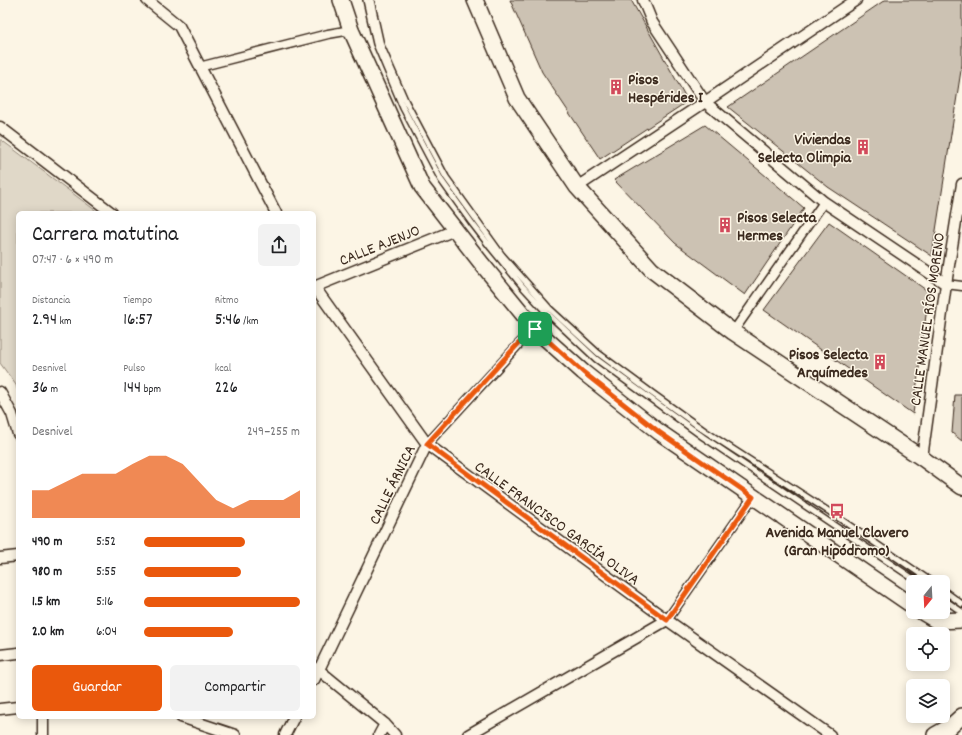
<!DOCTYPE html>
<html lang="es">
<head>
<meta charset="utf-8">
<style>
	body { margin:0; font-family:Dekko,sans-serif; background:#f2f2f2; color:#202124; height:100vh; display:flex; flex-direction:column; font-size:15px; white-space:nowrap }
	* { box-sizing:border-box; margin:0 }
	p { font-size:13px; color:#757577 }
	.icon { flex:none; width:22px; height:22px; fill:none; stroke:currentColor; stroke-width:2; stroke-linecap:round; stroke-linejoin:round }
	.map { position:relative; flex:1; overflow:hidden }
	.drawer { position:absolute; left:16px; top:211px; width:300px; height:508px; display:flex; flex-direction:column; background:#fff; border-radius:6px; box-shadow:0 2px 10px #0003 }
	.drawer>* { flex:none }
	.needle { width:26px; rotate:198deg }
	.fabs { position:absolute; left:906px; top:575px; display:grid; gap:8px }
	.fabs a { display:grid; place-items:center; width:44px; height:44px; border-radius:6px; background:#fff; box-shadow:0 2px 10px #0003; font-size:20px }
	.pin { position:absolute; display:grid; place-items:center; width:34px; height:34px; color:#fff; margin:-17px; border-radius:8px; box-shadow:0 2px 6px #0006 }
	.round { display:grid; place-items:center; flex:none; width:42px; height:42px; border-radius:6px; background:#f2f2f2 }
	.summary { display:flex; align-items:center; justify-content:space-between; height:68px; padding:0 16px }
	h1 { font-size:22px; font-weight:600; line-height:30px }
	.metrics { display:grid; grid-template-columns:repeat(3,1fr); gap:6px; height:68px; padding:4px 16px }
	.metrics div { display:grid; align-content:center }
	.metrics b { font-size:17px; font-weight:600 }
	.metrics small { font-size:11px; font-weight:400 }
	.metrics p { font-size:11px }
	.chart { height:112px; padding:8px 16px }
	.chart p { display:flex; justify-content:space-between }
	.chart svg { width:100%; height:72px; margin-top:4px; fill:#ea580c; opacity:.7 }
	.primary-button { display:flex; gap:8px; margin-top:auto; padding:8px 16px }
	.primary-button a { flex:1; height:46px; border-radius:6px; background:#ea580c; color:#fff; font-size:16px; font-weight:600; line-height:46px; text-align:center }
	.primary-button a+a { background:#f2f2f2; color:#202124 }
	ul { padding:0 16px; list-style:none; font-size:13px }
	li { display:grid; grid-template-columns:64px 48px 1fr; align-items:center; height:30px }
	li i { height:10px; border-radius:5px; background:#ea580c }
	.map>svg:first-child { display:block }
	.green { fill:#e0d8c8; stroke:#8e8173 }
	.building { fill:#ccc2b3; stroke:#3b2a1e }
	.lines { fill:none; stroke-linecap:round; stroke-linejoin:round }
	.service-casing { stroke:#3b2a1e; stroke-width:8 }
	.pedestrian-casing { stroke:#3b2a1e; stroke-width:11 }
	.minor-casing { stroke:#3b2a1e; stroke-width:13 }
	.secondary-casing { stroke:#3b2a1e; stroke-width:18 }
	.service { stroke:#fcf5e5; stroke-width:5 }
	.pedestrian { stroke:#fcf5e5; stroke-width:8 }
	.minor { stroke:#fcf5e5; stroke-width:10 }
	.secondary { stroke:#fcf5e5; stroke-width:15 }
	.route-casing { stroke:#fff; stroke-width:8 }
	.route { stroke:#ea580c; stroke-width:5 }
	.labels { text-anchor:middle; stroke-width:3; stroke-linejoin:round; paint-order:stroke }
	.poi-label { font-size:16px; font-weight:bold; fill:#3b2a1e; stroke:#fcf5e5; text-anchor:start }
	.street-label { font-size:16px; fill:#3b2a1e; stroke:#fcf5e5 }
</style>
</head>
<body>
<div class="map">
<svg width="962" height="735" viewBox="0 0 962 735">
	<rect width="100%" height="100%" fill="#fcf5e5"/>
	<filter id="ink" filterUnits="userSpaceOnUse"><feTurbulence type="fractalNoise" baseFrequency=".025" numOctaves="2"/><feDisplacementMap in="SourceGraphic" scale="8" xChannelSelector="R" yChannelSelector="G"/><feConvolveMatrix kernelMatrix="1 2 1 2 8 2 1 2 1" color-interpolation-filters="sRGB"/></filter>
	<g filter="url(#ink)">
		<path class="green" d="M 0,139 L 99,213 L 18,213 L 18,392 L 16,385 L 0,363 Z"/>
		<path class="building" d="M 510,0 L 631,0 L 688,101 L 600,159 L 542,72 Z
			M 885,0 L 962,0 L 962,64 L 932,256 L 828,187 L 728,107 Z
			M 705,125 L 804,208 L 745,295 L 675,243 L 614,180 Z
			M 829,222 L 929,292 L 913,414 L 764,310 Z
			M 955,395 L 962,395 L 962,441 L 952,433 Z"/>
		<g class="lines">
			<g class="service-casing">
				<path id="service" d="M 366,0 L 376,44 L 403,108 L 441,180 L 471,222 L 491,248 L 523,287 L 547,313 L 596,359 L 703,437 L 918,582
					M 371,0 L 381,45 L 406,102 L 446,177 L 502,255 L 549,308 L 598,353 L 652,393 L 705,431 L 830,512 L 932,582
					M 943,590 L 962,604
					M 943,599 L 962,612"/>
			</g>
			<g class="pedestrian-casing">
				<path id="pedestrian" d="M 199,67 L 328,34 L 351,30
					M 946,284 L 962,286
					M 733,332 L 824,202
					M 427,444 L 518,345 L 535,329
					M 667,620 L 753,497"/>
			</g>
			<g class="minor-casing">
				<path id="minor" d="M 147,0 L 179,26 L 276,213
					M 643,0 L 652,22 L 705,102 L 824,202 L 946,284
					M 0,127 L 112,213
					M 577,187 L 705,102 L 856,0
					M 314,286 L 427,444 L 667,620 L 830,735
					M 314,287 L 455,230
					M 0,392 L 12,414 L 18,434
					M 922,458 L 946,284 L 962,184
					M 0,558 L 18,556
					M 0,655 L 18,653
					M 314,668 L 319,670 L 385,724 L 395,735
					M 314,680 L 427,444
					M 0,709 L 18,707
					M 43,717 L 43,735
					M 181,717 L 235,735
					M 285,735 L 294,717
					M 379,735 L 385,724
					M 468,735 L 667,620"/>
			</g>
			<g class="secondary-casing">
				<path id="secondary" d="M 341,0 L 351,30 L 422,187 L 482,264 L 535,329 L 583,372 L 659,432 L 913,606
					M 475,0 L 517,98 L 577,187 L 652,270 L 733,332 L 922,458 L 962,487
					M 922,612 L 937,621 L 962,620
					M 935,735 L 951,726 L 962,716"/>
			</g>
			<use href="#service" class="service"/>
			<use href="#pedestrian" class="pedestrian"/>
			<use href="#minor" class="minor"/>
			<use href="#secondary" class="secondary"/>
		</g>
	</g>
	<g class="lines" filter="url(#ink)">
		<g class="route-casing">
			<path id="route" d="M 535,329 L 583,372 L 659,432 L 753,497 L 667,620 L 427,444 L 518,344 Z"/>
		</g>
		<use href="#route" class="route"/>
	</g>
	<defs>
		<g id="building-bare" transform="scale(1.2)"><path d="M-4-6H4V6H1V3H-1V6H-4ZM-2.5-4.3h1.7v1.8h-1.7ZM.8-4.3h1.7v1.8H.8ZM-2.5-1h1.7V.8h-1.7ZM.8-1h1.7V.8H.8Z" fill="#d1495b" stroke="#fcf5e5" stroke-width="2.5" paint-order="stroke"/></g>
		<g id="bus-bare" transform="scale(1.2)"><path d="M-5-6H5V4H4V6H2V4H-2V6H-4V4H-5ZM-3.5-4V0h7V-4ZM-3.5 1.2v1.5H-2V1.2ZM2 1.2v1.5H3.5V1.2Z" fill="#d1495b" stroke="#fcf5e5" stroke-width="2.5" paint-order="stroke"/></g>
	</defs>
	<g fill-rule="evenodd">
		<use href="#building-bare" x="616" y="87"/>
		<use href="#building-bare" x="863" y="147"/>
		<use href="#building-bare" x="725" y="225"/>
		<use href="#building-bare" x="880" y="362"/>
		<use href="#bus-bare" x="837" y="511"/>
	</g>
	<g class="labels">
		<g class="poi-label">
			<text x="628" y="84">Pisos<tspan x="628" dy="18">Hespérides I</tspan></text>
			<text x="851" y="144" text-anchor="end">Viviendas<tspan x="851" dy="18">Selecta Olimpia</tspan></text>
			<text x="737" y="222">Pisos Selecta<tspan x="737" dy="18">Hermes</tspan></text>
			<text x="868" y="359" text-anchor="end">Pisos Selecta<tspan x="868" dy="18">Arquímedes</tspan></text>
			<text x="837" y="537" text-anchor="middle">Avenida Manuel Clavero<tspan x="837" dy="18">(Gran Hipódromo)</tspan></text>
		</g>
		<g class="street-label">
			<text transform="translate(379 244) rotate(-22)" y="6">CALLE AJENJO</text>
			<text transform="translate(926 319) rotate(-82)" y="6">CALLE MANUEL RÍOS MORENO</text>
			<text transform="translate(391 484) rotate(-64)" y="6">CALLE ÁRNICA</text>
			<text transform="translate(558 522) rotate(36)" y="6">CALLE FRANCISCO GARCÍA OLIVA</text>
		</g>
	</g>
</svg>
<div class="fabs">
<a><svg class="needle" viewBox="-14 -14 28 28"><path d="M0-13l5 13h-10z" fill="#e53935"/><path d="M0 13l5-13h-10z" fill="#757577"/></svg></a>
<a><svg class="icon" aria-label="locate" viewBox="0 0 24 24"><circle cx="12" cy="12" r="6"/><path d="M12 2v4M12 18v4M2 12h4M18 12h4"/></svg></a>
<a><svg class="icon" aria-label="layers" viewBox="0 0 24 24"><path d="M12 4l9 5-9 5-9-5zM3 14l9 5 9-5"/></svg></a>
</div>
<div class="pin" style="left:535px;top:329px;background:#1e9e55"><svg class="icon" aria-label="arrive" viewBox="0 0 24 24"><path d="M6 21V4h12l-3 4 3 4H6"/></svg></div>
<section class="drawer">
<div class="summary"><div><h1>Carrera matutina</h1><p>07:47 · 6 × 490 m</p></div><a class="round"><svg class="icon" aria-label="share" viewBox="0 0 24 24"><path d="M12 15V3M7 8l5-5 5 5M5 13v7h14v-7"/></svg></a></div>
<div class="metrics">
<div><p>Distancia</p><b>2.94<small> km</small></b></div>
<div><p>Tiempo</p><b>16:57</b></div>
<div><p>Ritmo</p><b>5:46<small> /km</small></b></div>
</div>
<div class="metrics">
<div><p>Desnivel</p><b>36<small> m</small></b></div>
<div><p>Pulso</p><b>144<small> bpm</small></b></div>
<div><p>kcal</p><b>226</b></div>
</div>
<div class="chart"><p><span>Desnivel</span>249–255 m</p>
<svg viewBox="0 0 160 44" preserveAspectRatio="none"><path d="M0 44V27L10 27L20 22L30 17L40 17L50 17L60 11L70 6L80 6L90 11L100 22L110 33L120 38L130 33L140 33L150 33L160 27V44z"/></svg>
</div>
<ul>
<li><b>490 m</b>5:52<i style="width:65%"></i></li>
<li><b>980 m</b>5:55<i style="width:62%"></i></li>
<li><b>1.5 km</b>5:16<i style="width:100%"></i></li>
<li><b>2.0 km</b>6:04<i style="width:57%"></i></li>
</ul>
<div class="primary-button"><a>Guardar</a><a>Compartir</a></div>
</section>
</div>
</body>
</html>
